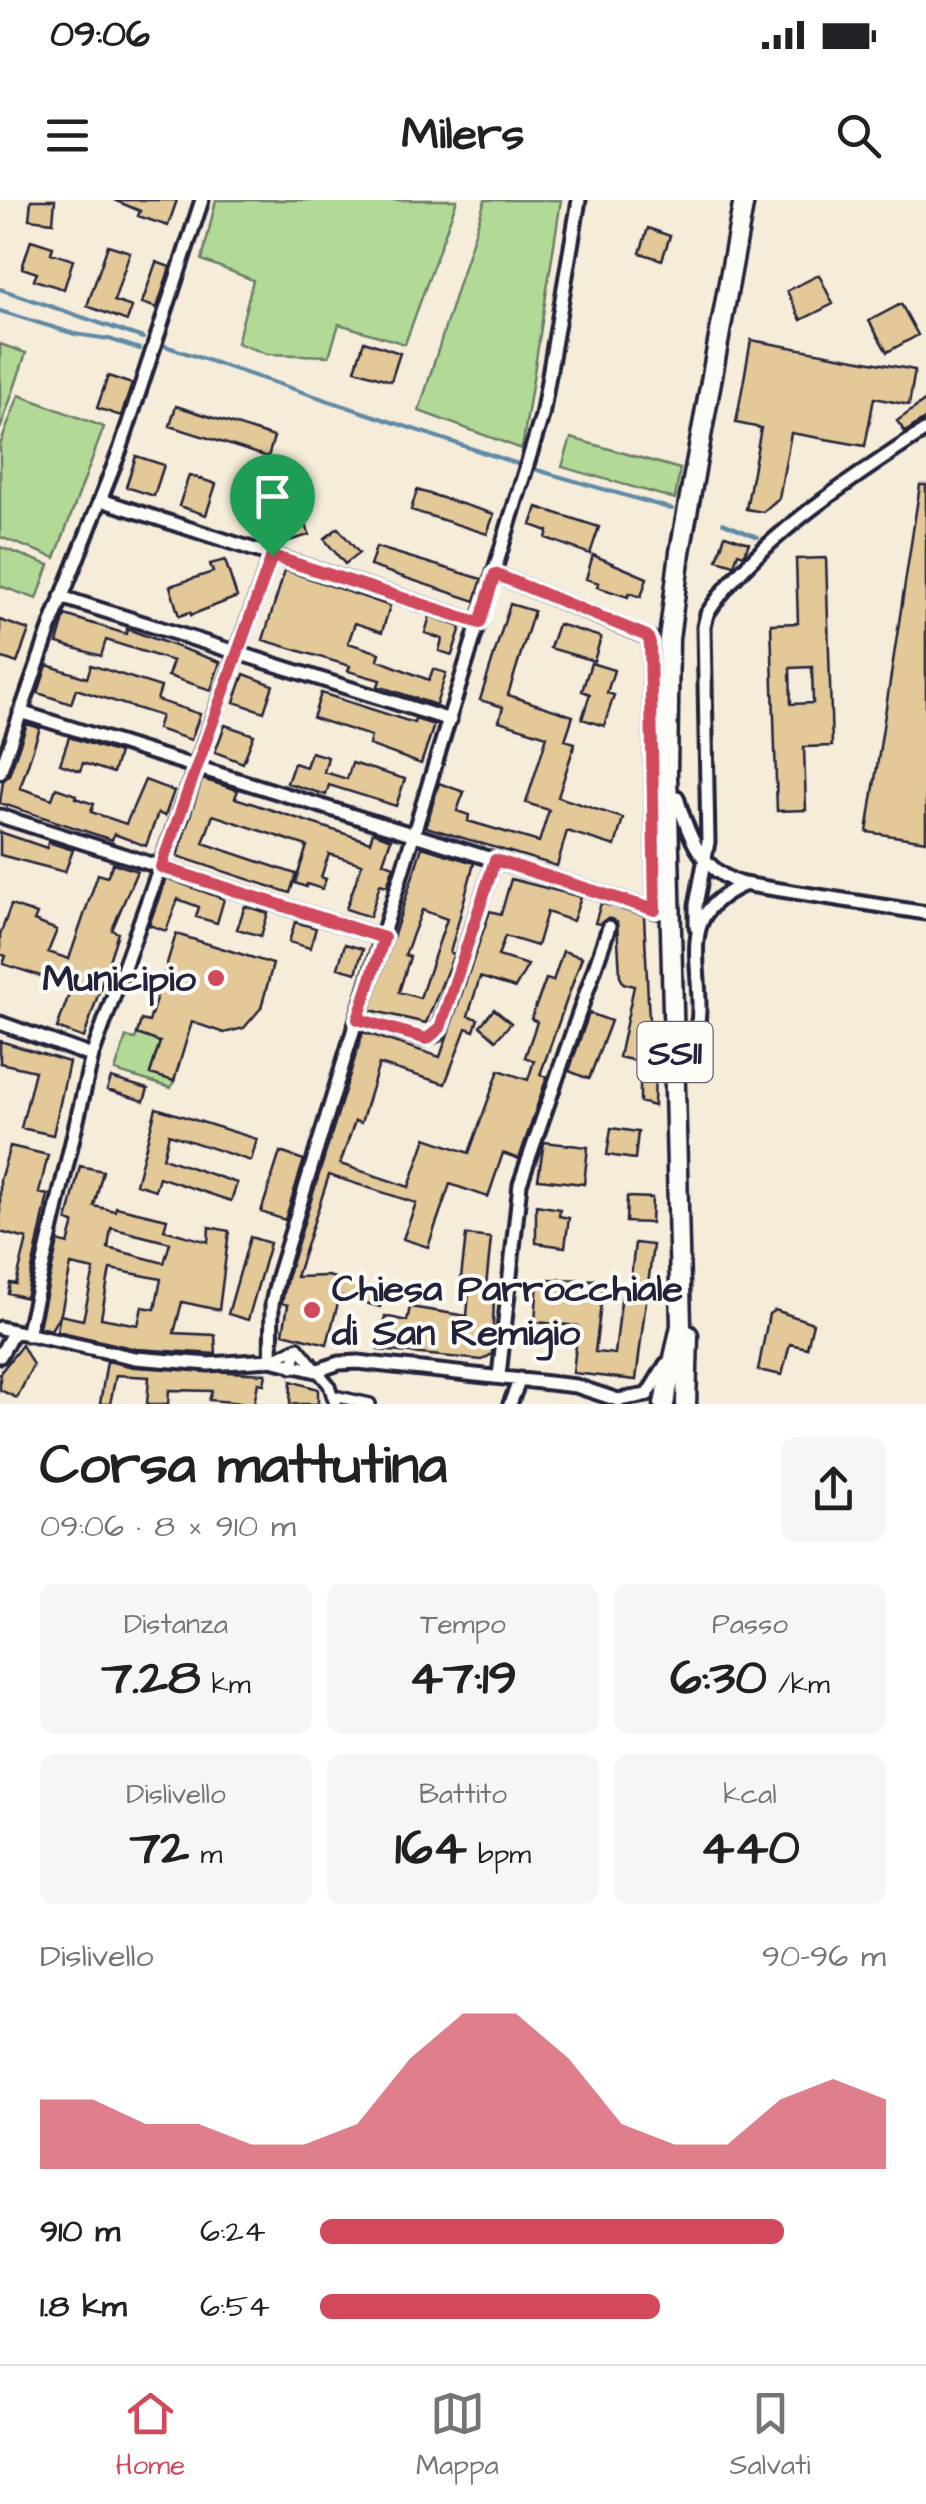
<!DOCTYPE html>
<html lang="it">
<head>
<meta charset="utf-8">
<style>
	body { margin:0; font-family:"Architects Daughter",sans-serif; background:#f6f6f6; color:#202124; height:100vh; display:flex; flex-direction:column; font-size:38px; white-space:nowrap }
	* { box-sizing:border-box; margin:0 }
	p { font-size:32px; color:#757577 }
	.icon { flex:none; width:55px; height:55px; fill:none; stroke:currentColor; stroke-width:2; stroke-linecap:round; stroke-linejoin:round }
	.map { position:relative; height:1204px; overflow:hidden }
	.drawer { display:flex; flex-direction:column; background:#fff; flex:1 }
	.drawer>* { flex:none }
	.pin { position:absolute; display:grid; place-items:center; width:85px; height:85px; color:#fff; margin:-102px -42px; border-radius:50% 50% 50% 0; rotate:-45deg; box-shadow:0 0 10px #0007 }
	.pin .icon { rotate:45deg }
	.round { display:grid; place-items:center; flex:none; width:105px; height:105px; border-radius:15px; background:#f6f6f6 }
	.summary { display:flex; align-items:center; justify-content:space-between; height:170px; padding:0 40px }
	h1 { font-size:55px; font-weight:700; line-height:75px }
	.stats { display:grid; grid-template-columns:repeat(3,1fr); gap:15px; height:170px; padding:10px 40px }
	.stats div { display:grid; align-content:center; border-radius:15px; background:#f6f6f6; text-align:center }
	.stats b { font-size:50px; font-weight:700 }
	.stats small { font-size:28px; font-weight:400 }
	.stats p { font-size:28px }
	.chart { height:280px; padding:20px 40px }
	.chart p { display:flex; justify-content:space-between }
	.chart svg { width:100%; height:180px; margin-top:10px; fill:#d1495b; opacity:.7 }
	ul { padding:0 40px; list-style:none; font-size:32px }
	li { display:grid; grid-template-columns:160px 120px 1fr; align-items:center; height:75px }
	li i { height:25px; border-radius:12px; background:#d1495b }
	.status { display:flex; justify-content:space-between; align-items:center; height:70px; padding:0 50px; background:#fff; direction:ltr }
	.status svg { height:28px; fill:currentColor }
	header { display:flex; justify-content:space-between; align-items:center; height:130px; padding:0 40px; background:#fff; font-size:45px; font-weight:700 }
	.tab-bar { display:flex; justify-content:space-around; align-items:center; height:140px; border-top:2px solid #e0e0e0; background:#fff; font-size:28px; color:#757577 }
	.tab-bar a { display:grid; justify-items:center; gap:5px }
	.tab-bar .active { color:#d1495b }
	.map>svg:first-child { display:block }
	.green { fill:#b2da96; stroke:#6a7e68; stroke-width:2.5 }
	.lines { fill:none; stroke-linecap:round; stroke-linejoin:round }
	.stream { stroke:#608aa5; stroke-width:4 }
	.building { fill:#e3c898; stroke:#22223b; stroke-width:2.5; fill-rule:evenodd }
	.minor-tunnel { stroke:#cbc4ba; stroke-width:11; stroke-dasharray:11 5.5; stroke-linecap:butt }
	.pedestrian-casing { stroke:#22223b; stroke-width:16 }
	.minor-casing { stroke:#22223b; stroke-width:19 }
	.primary-casing { stroke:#22223b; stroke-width:25 }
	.pedestrian { stroke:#fdfcf7; stroke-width:9 }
	.minor { stroke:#fdfcf7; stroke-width:11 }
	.primary { stroke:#fdfcf7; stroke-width:18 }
	.route-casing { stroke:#fff; stroke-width:20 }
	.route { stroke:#d1495b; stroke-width:12 }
	.poi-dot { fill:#d1495b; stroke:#fdfcf7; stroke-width:4 }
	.labels { text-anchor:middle; stroke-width:8; stroke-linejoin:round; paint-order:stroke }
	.shield { fill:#fdfcf7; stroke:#646373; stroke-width:2.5 }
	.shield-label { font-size:35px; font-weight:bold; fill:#22223b }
	.poi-label { font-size:38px; font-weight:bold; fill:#22223b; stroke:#fdfcf7; text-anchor:end }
</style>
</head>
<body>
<div class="status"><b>09:06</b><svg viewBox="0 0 49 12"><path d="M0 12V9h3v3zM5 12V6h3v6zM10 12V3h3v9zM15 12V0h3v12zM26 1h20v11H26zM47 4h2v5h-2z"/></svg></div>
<header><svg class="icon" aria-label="menu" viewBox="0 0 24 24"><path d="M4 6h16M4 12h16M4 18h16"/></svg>Milers<svg class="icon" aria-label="search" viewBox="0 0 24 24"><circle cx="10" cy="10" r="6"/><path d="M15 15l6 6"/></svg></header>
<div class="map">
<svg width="926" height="1204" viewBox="0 0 926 1204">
	<rect width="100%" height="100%" fill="#f5ecda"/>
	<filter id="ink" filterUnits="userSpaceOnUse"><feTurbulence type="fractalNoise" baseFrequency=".01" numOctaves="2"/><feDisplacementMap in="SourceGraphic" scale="20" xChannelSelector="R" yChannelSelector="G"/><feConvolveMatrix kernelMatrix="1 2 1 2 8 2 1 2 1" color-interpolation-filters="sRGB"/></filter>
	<g filter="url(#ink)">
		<path class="green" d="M 216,0 L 457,0 L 405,144 L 339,124 L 329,156 L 267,154 L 237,143 L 253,80 L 202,60 Z
			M 485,0 L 561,0 L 522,249 L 419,211 Z
			M 0,144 L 26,153 L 1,227 L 0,226 Z
			M 19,195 L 104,227 L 55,358 L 0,337 L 0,245 Z
			M 571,238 L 680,269 L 675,299 L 562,267 Z
			M 0,347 L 49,365 L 37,399 L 0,386 Z
			M 137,834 L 160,842 L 150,873 L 174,881 L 171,888 L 115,871 L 126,837 L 135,839 Z"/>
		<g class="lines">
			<path class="stream" d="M 0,89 L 143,138
				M 0,111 L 75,134 L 109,139 L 140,149
				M 165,146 L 518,264
				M 537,270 L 672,309
				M 723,323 L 758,337"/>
		</g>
		<path class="building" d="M 31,0 L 55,0 L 53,22 L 29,19 Z
			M 114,0 L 177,0 L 168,26 L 138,16 L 140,11 Z
			M 648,28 L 670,36 L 662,60 L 640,53 Z
			M 31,40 L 53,47 L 51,53 L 73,60 L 64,89 L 34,80 L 37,73 L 22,68 Z
			M 108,45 L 130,52 L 114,101 L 132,107 L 127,121 L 87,106 Z
			M 156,62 L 170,67 L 157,108 L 142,103 Z
			M 819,75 L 833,104 L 801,120 L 787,91 Z
			M 901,104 L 918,135 L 887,152 L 869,121 Z
			M 751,140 L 915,170 L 909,205 L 874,198 L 865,246 L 791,233 L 779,298 L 763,312 L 746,309 L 761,228 L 736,223 Z
			M 364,141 L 400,153 L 391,181 L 355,170 Z
			M 108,176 L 132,184 L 121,216 L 97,208 Z
			M 926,200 L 926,218 L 905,232 L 897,221 Z
			M 176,206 L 274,237 L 268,257 L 170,226 Z
			M 136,256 L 164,265 L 154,296 L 126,287 Z
			M 189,275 L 216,284 L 206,315 L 179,306 Z
			M 920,285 L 926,285 L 926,641 L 867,632 Z
			M 417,290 L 494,314 L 487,334 L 411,310 Z
			M 537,307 L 599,327 L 590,354 L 546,338 L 548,331 L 531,325 Z
			M 304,316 L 309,335 L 276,345 L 271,325 Z
			M 338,328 L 359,353 L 345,364 L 324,339 Z
			M 725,335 L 749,343 L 744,355 L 738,353 L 734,365 L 717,360 Z
			M 376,347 L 482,379 L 475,401 L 370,366 Z
			M 593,355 L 647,378 L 641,397 L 629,393 L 628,397 L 597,387 L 599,383 L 586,379 Z
			M 826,358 L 832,546 L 804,547 L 806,610 L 777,611 L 771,424 L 798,423 L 796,359 ZM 812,467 L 813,503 L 791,504 L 790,468 Z
			M 225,360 L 237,397 L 191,415 L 190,412 L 179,416 L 170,386 L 213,372 L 210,364 Z
			M 285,370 L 390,406 L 382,432 L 355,423 L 348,443 L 380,453 L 378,460 L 429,480 L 433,469 L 446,473 L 436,505 L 378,486 L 380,480 L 348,471 L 350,466 L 263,440 Z
			M 510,404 L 534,411 L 508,495 L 573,516 L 565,540 L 575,543 L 558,597 L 623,618 L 615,646 L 567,631 L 557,666 L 426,627 L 439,583 L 464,592 L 457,611 L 469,615 L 468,621 L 539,642 L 549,610 L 526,603 L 547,536 L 499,521 L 503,507 L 480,500 Z
			M 65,415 L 126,434 L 127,429 L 220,462 L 211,490 L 168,476 L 173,461 L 106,440 L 101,456 L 57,443 Z
			M 430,416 L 461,427 L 452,455 L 439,451 L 442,439 L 425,433 Z
			M 0,420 L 29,430 L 17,463 L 0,457 Z
			M 558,424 L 601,437 L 594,461 L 550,448 Z
			M 591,463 L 614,470 L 607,493 L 614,495 L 604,526 L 582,519 L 590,494 L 582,491 Z
			M 47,465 L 87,478 L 91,465 L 161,487 L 157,500 L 200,514 L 191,540 L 157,529 L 161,516 L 76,489 L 71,504 L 38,493 Z
			M 244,474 L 273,485 L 264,512 L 234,502 Z
			M 321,493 L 414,523 L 415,519 L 434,525 L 421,564 L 369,545 L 371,536 L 313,518 Z
			M 27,524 L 40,528 L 20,588 L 52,599 L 56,588 L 76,595 L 75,598 L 94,604 L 91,612 L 126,624 L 145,580 L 174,591 L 165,616 L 158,613 L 146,646 L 114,634 L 112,640 L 0,603 L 3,581 L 9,575 Z
			M 225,525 L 254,535 L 243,563 L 215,552 Z
			M 69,537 L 119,553 L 113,573 L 83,563 L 80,571 L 60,564 Z
			M 311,552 L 328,557 L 324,572 L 347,579 L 352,563 L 405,579 L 396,606 L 329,585 L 326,595 L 287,583 L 294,563 L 306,567 Z
			M 202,579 L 238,590 L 235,598 L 370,642 L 373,632 L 391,639 L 383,662 L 394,666 L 387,686 L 380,684 L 370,717 L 346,709 L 362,664 L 329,654 L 321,677 L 326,679 L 322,689 L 307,684 L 306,687 L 295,683 L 307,646 L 213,615 L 203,643 L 296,674 L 290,693 L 177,656 Z
			M 0,632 L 47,648 L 48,642 L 73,650 L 65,672 L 0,655 Z
			M 422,647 L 474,663 L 450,753 L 454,754 L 426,823 L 370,810 ZM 422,710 L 447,719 L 420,798 L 399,792 L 410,757 L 405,755 Z
			M 113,663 L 137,671 L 112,730 L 118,733 L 84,838 L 57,828 L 72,786 L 3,764 L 6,756 L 0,754 L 0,735 L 11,705 L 37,714 L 34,721 L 57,730 L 48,752 L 69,759 L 98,674 L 107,677 Z
			M 166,678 L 224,699 L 217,723 L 196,717 L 199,707 L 178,699 L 166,731 L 149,725 Z
			M 511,679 L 581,697 L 573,721 L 547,712 L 537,746 L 505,736 L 498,756 L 528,765 L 515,788 L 480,777 L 468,816 L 478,819 L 474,831 L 466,828 L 445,884 L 379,864 L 361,923 L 355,921 L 340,964 L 409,987 L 426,938 L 469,953 L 499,870 L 528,880 L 534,861 L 525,857 L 537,822 L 531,819 L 546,779 L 553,781 L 563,751 L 582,757 L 540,875 L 547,877 L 519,959 L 503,953 L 488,997 L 450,984 L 428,1047 L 403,1039 L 416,1003 L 329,975 L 296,1077 L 328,1076 L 384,1092 L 380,1107 L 340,1096 L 327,1144 L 283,1133 L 288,1105 L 282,1103 L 287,1078 L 363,832 L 440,857 L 490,711 L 501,714 Z
			M 601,703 L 644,716 L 650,840 L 644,863 L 619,857 L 634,786 L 623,783 L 620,776 L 617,722 L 608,718 L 600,724 L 595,723 Z
			M 245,706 L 268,713 L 261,736 L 237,729 Z
			M 295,722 L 316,728 L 310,748 L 289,742 Z
			M 176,734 L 273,764 L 261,808 L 244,828 L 224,833 L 192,822 L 174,881 L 150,874 L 160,842 L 137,834 L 141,820 L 149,822 Z
			M 345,744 L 363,749 L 356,773 L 338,768 Z
			M 494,809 L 511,823 L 496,840 L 480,826 Z
			M 589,813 L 611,821 L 589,879 L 569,871 Z
			M 0,841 L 69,862 L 53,935 L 21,928 L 35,871 L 0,863 Z
			M 640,865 L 655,869 L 654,906 L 640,902 Z
			M 111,878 L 148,889 L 144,901 L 107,890 Z
			M 156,908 L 257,939 L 251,961 L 169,934 L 163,958 L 237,983 L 231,1001 L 159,977 L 155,990 L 136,984 Z
			M 611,928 L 638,932 L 635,959 L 607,955 Z
			M 544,942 L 588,947 L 584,984 L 538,979 Z
			M 10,946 L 48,955 L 39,993 L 48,995 L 26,1098 L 8,1093 L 10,1083 L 16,1084 L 27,1039 L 0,1032 L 0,980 Z
			M 280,952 L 304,960 L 285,1020 L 261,1012 Z
			M 80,966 L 103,971 L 94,1006 L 115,1011 L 116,1007 L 167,1019 L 164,1030 L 208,1042 L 209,1027 L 229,1031 L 219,1110 L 182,1102 L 174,1133 L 215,1135 L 216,1154 L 136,1149 L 57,1131 L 60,1115 L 83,1120 L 94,1070 L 71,1065 L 61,1113 L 51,1130 L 39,1127 L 58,1041 L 68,1044 L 74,1023 L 67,1021 ZM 111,1028 L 170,1043 L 164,1063 L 108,1048 ZM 110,1069 L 161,1079 L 155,1109 L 142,1107 L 138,1125 L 101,1118 Z
			M 627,997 L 652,998 L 651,1023 L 626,1022 Z
			M 536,1005 L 560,1009 L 559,1016 L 569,1018 L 565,1047 L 536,1043 Z
			M 466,1035 L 491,1038 L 485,1097 L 494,1097 L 492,1154 L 482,1160 L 378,1150 L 385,1116 L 407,1121 L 410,1107 L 467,1116 L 470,1078 L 461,1078 Z
			M 250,1037 L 270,1043 L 248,1120 L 228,1114 Z
			M 635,1043 L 653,1045 L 636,1180 L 573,1173 L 578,1126 L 535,1122 L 538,1079 L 604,1080 L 595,1152 L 615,1154 L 623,1084 L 630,1085 Z
			M 775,1110 L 813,1123 L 807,1148 L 790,1144 L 782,1175 L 758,1170 L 769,1114 Z
			M 22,1145 L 33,1165 L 17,1198 L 0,1190 L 0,1173 Z
			M 107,1161 L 134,1167 L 266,1174 L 264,1184 L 258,1183 L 254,1204 L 209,1200 L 212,1191 L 169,1190 L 168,1204 L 147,1204 L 149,1177 L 116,1175 L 110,1204 L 100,1204 Z
			M 291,1181 L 318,1189 L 318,1204 L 290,1204 Z"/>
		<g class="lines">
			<path class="minor-tunnel" d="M 609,727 L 618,700"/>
			<g class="pedestrian-casing">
				<path id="pedestrian" d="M 298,1147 L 329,1185 L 335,1204
					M 271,1160 L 298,1147 L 292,1168
					M 334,1196 L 370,1204"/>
			</g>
			<g class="minor-casing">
				<path id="minor" d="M 101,300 L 480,423
					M 495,374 L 650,438 L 655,711
					M 61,397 L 450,520
					M 20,512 L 671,715
					M 0,572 L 54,417 L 120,250 L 202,0
					M 677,597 C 688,635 701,672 743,684 L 926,713
					M 0,616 L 384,738
					M 696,727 L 696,705 L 708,642 L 704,427 L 707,414 C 755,340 853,278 926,230
					M 358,819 L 425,839 L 437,834 L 495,660
					M 0,823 L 92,856
					M 685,871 C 690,851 699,831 699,810 C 700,753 679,714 743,685
					M 0,1128 L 135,1158 L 209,1164 L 271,1160 L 316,1171 L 339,1163 L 358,1162 L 576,1186 L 618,1200 L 647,1195 L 666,1164
					M 27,1135 L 92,856 L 272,355
					M 0,1156 L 14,1131
					M 271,1160 L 272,1104 L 278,1076 L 542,216 L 579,0
					M 499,1176 L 520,984 L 609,727
					M 510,1204 L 520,1179"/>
			</g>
			<g class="primary-casing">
				<path id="primary" d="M 664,1204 L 681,1126 L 667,573 L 669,439 L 680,352 L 744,0
					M 686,1204 L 688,1135"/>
			</g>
			<use href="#pedestrian" class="pedestrian"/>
			<use href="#minor" class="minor"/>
			<use href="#primary" class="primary"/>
		</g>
	</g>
	<g class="lines" filter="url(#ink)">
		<g class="route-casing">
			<path id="route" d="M 272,356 L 480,423 L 495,374 L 647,436 L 650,443 L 655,710 L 495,660 L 440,828 L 427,839 L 358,819 L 384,738 L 161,667 Z"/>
		</g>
		<use href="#route" class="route"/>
	</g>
	<g class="poi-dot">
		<circle cx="216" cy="778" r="10"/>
		<circle cx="312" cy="1110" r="10"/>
	</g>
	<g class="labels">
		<rect class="shield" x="637.5" y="822" width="75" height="60" rx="8"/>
		<g class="shield-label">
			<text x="675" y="864">SS11</text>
		</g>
		<g class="poi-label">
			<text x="196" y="791">Municipio</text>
			<text x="332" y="1101" text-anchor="start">Chiesa Parrocchiale<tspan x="332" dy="44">di San Remigio</tspan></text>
		</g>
	</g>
</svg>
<div class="pin" style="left:272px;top:356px;background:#1e9e55"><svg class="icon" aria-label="arrive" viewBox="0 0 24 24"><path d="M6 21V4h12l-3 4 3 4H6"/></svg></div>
</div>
<section class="drawer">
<div class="summary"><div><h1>Corsa mattutina</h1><p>09:06 · 8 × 910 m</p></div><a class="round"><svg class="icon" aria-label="share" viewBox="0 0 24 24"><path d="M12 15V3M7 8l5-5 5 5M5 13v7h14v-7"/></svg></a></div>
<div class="stats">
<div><p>Distanza</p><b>7.28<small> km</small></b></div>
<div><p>Tempo</p><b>47:19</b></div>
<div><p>Passo</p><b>6:30<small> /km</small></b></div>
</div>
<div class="stats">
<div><p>Dislivello</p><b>72<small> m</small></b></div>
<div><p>Battito</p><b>164<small> bpm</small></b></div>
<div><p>kcal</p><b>440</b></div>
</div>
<div class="chart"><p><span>Dislivello</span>90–96 m</p>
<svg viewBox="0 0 160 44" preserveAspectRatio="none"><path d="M0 44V27L10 27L20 33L30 33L40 38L50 38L60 33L70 17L80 6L90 6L100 17L110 33L120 38L130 38L140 27L150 22L160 27V44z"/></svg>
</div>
<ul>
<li><b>910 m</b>6:24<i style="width:82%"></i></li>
<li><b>1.8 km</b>6:54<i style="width:60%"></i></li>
</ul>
</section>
<nav class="tab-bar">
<a class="active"><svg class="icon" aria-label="home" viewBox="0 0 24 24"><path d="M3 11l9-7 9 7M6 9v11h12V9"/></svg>Home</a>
<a><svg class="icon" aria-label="map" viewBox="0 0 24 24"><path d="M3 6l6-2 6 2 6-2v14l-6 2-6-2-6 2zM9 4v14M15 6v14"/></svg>Mappa</a>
<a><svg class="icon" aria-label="saved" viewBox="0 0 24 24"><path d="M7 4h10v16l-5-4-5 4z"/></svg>Salvati</a>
</nav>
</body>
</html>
